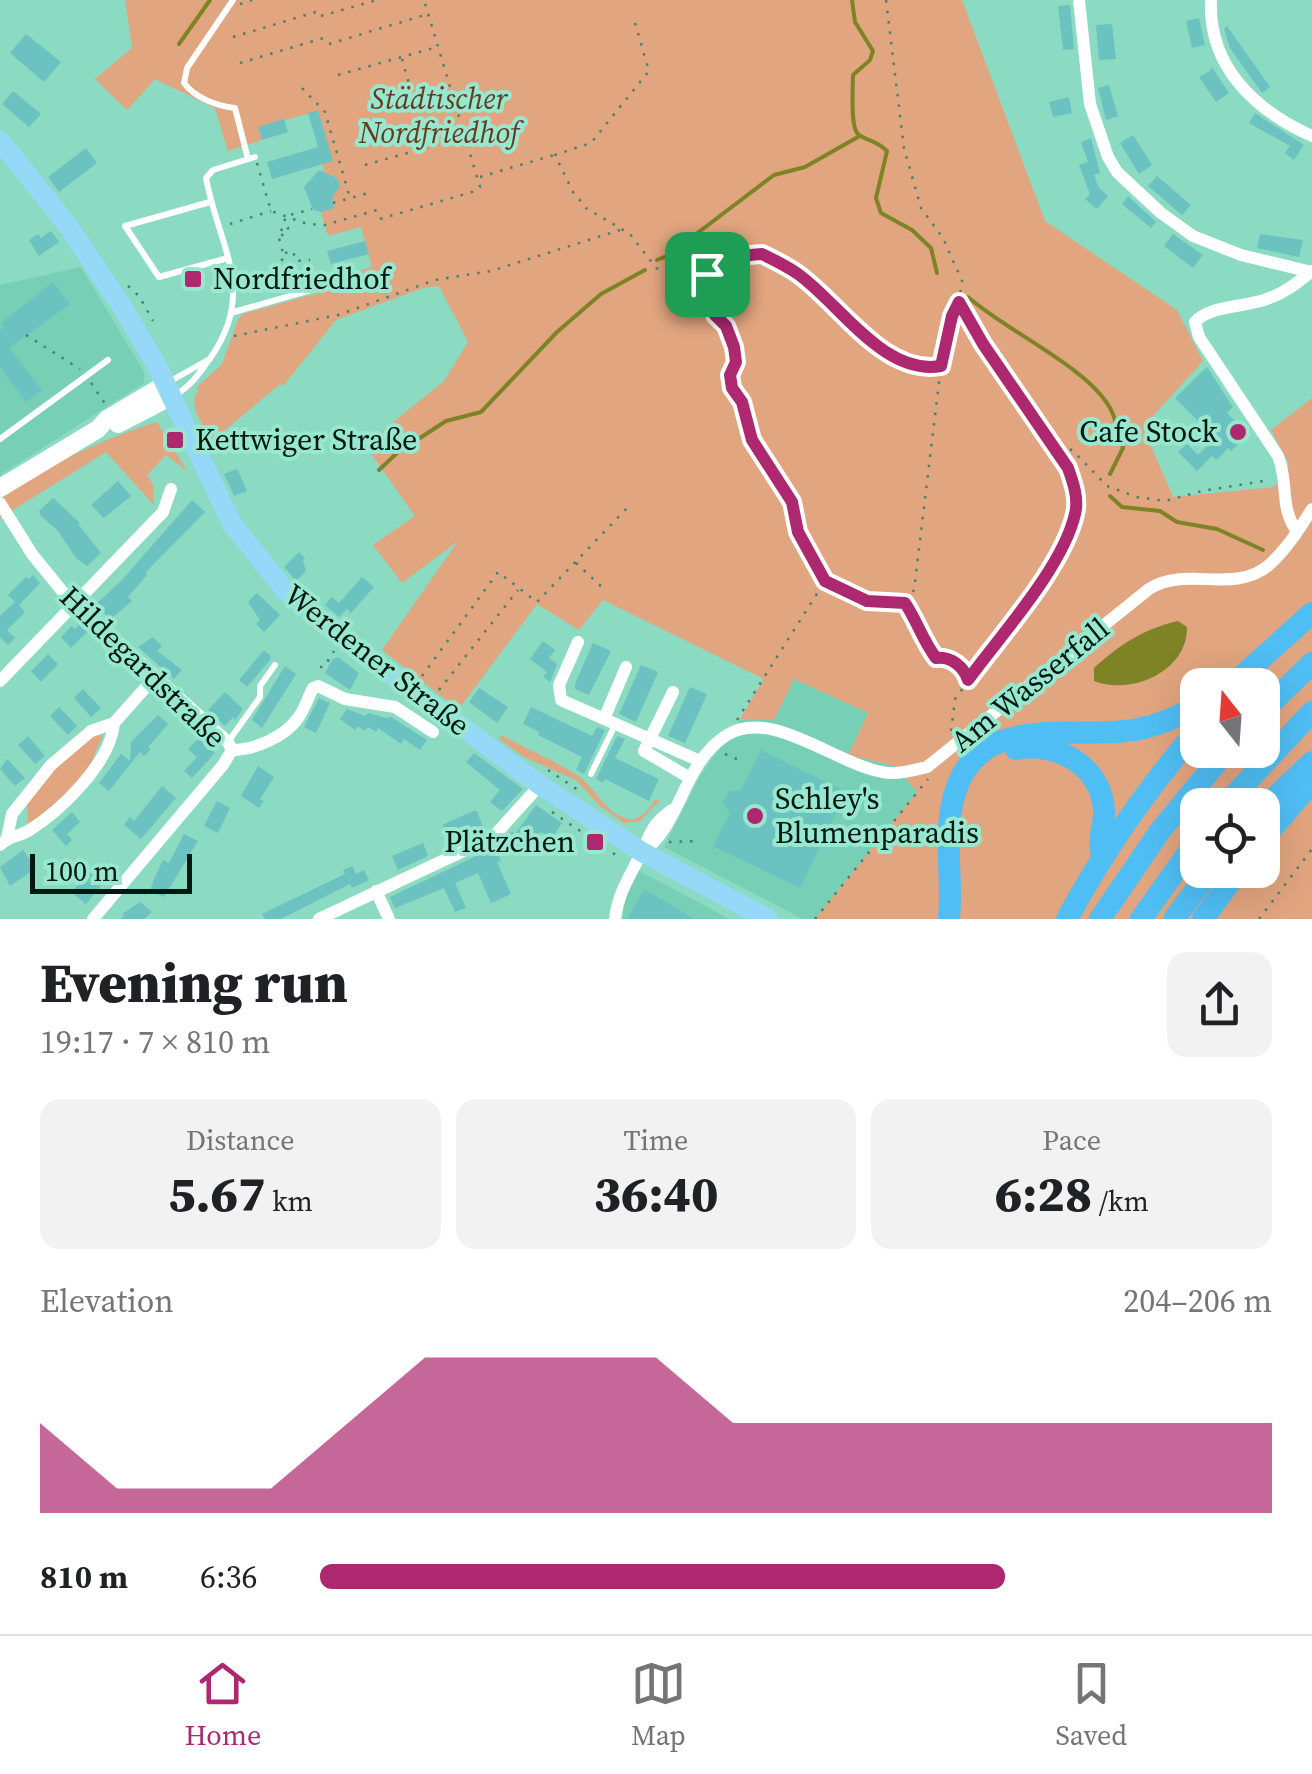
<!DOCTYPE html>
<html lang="en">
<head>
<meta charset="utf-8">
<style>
	body { margin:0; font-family:"Source Serif 4",serif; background:#f2f2f2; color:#202124; height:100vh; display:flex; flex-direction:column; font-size:38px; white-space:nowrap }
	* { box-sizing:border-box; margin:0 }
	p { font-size:32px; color:#757577 }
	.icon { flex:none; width:55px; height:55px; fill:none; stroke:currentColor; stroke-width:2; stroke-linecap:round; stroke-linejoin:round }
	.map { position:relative; height:919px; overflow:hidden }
	.panel { display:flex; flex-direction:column; background:#fff; flex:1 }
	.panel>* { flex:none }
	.needle { width:65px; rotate:343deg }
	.fabs { position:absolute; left:1180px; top:668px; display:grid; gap:20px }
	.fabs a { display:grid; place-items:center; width:100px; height:100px; border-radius:20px; background:#fff; box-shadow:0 10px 40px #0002; font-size:50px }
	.scale { position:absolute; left:30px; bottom:25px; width:162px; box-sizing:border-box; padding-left:10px; border:5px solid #011711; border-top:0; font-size:28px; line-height:35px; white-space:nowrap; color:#011711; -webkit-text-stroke:8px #98e7cf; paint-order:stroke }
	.pin { position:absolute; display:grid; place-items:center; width:85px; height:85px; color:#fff; margin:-42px; border-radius:20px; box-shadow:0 5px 15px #0006 }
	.round { display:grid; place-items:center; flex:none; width:105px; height:105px; border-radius:20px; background:#f2f2f2 }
	.summary { display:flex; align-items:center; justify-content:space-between; height:170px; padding:0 40px }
	h1 { font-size:55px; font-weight:800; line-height:75px }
	.figures { display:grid; grid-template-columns:repeat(3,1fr); gap:15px; height:170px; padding:10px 40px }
	.figures div { display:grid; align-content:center; border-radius:20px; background:#f2f2f2; text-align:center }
	.figures b { font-size:50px; font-weight:800 }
	.figures small { font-size:28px; font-weight:400 }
	.figures p { font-size:28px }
	.chart { height:280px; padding:20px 40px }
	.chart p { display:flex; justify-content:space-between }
	.chart svg { width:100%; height:180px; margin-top:10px; fill:#ad286f; opacity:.7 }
	ul { padding:0 40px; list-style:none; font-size:32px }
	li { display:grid; grid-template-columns:160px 120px 1fr; align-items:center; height:75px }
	li i { height:25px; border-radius:12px; background:#ad286f }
	.tab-bar { display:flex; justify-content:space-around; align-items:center; height:140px; border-top:2px solid #e0e0e0; background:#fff; font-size:28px; color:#757577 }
	.tab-bar a { display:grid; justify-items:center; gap:5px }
	.tab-bar .current { color:#ad286f }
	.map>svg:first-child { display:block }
	.built { fill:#77cfb6 }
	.green { fill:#e1a57f; fill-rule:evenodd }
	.water { fill:#7e8426 }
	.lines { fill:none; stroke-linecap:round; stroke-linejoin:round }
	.stream { stroke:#7e8426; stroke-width:4 }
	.building { fill:#6bc2c0 }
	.path { stroke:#4b7f70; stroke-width:2.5; stroke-dasharray:2.5 8; stroke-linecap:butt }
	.lane { stroke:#fff; stroke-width:6 }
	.street { stroke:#fff; stroke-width:12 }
	.secondary { stroke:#fff; stroke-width:18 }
	.primary { stroke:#95d8f8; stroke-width:20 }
	.highway { stroke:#4fbef4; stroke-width:22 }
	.route-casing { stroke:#fff; stroke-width:20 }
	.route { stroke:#ad286f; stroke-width:12 }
	.poi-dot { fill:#ad286f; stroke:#98e7cf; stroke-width:4 }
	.labels { text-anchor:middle; stroke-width:8; stroke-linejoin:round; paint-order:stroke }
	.park-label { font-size:30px; font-style:italic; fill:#643c21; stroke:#98e7cf }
	.poi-label { font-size:30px; fill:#011711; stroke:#98e7cf; text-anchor:start }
	.street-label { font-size:30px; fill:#011711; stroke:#98e7cf }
</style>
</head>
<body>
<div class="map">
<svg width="1312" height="919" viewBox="0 0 1312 919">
	<rect width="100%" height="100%" fill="#8bdac2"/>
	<path class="built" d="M 81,267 L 144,372 L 144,383 L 0,475 L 0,285 Z
		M 794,679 L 868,713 L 848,755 L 895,766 L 917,792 L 815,919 L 803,919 L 664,847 L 700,776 L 740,720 L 754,719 Z
		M 639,871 L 702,904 L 729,919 L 622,919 L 627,891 Z"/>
	<path class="green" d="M 125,0 L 962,0 L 1045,221 L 1177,310 L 1203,361 L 1143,427 L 1173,497 L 1274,487 L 1289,464 L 1271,430 L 1312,398 L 1312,919 L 815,919 L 917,792 L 895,766 L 848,755 L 868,713 L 794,679 L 774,720 L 740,719 L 764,679 L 603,600 L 579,630 L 537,604 L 461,706 L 455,707 L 382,650 L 458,541 L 402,583 L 373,545 L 415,516 L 365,445 L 444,381 L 468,342 L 439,286 L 423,288 L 336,320 L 283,386 L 280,384 L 211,442 L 195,410 L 194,398 L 199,391 L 196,388 L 222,364 L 238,319 L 243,314 L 336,288 L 334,279 L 372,267 L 361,227 L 328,236 L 321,212 L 334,208 L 332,198 L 337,178 L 324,172 L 322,164 L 332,161 L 318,111 L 258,127 L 262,140 L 228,151 L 215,108 L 155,79 L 127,110 L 95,79 L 132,48 ZM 1198,685 L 1262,685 L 1262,750 L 1198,750 ZM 1198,805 L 1262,805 L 1262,870 L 1198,870 Z
		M 157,422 L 187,471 L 166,455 L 147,475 L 153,485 L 154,505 L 106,452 L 0,518 L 0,500 C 46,465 102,439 157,422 Z
		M 100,735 L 103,737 C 95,747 96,757 89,767 C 73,790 50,808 28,825 L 27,800 L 52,771 L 93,736 Z
		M 502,735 C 526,750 555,760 578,776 C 596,788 603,810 624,818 C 637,824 650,810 654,800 L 660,800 L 640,821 L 624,823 L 600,806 L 576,780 L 524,757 L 499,739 Z"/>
	<path class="water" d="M 1178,621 L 1187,627 C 1188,671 1131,696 1094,681 L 1094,668 C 1120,644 1144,629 1178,621 Z"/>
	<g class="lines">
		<path class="stream" d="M 852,0 L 855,22 L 873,51 L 870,60 L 853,75 C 853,87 850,127 858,134 C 866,141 876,140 887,151 L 876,198 L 881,213 L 912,230 L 931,248 L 937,273
			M 179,44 L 210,0
			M 657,260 L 682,250 L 687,241 L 774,175 L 805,167 L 858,137
			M 968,297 C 1006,331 1090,368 1111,410 C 1117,421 1119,436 1123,448 L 1110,474
			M 379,470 L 397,453 L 446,421 L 481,412 L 557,332 L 601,294 L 645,270
			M 1110,496 L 1122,507 L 1160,511 L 1177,522 L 1217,529 L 1263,550"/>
	</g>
	<path class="building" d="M 1070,5 L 1074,49 L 1063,50 L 1058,6 Z
		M 1199,18 L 1205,45 L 1192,48 L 1186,21 Z
		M 1112,24 L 1116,59 L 1099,60 L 1096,25 Z
		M 1227,26 L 1270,87 L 1262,93 L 1230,48 L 1224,29 Z
		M 26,34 L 61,62 L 44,82 L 10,53 Z
		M 1211,66 L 1229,93 L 1216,102 L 1199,77 L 1210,71 Z
		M 1109,85 L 1118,116 L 1106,120 L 1098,88 Z
		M 13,91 L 41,114 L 29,127 L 2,104 Z
		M 1069,97 L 1072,113 L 1053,117 L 1049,102 Z
		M 318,110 L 333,161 L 272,179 L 267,162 L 318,147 L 308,113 Z
		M 1255,113 L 1304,145 L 1294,160 L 1285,153 L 1290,146 L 1249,123 Z
		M 284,119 L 288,132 L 262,140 L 258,127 Z
		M 1133,135 L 1152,165 L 1139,174 L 1120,143 Z
		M 1091,138 L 1100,173 L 1094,175 L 1099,188 L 1108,196 L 1097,209 L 1085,199 L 1090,194 L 1079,165 L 1088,162 L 1081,142 Z
		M 86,148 L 97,163 L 59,192 L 48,177 Z
		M 319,170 L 337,178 L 340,186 L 332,198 L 334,208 L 321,212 L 313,210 L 304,187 Z
		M 1157,176 L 1191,205 L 1182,215 L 1148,186 Z
		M 1128,196 L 1156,222 L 1151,228 L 1122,204 Z
		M 51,231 L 59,242 L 39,256 L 29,240 L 38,234 L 41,238 Z
		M 1173,234 L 1203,255 L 1193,268 L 1164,246 Z
		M 1260,234 L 1303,240 L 1299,257 L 1257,248 Z
		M 365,241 L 369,254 L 331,264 L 327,251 Z
		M 53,282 L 70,304 L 9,348 L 42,390 L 26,402 L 0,367 L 0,330 L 4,327 L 1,323 Z
		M 1207,367 L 1233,407 L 1227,413 L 1248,434 L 1231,451 L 1228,448 L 1217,460 L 1212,456 L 1197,471 L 1178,452 L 1187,444 L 1198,455 L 1215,438 L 1175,398 Z
		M 237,469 L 247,491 L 234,496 L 224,474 Z
		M 118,481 L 131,496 L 104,518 L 91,505 Z
		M 53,498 L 80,523 L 78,524 L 101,553 L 87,566 L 76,558 L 58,531 L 41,516 L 39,511 Z
		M 192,500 L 205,512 L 145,573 L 147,575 L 128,597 L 132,601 L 111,619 L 95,605 L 122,580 Z
		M 299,552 L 305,558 L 303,561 L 306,571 L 296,581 L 284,567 Z
		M 33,575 L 40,583 L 19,605 L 25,612 L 7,630 L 15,638 L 8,645 L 0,637 L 0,616 L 15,602 L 8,595 L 26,577 L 29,579 Z
		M 362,577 L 374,587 L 351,613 L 347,609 L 339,617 L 325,605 L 332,597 L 339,603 Z
		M 257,593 L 280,615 L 264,632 L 256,624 L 260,620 L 248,602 Z
		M 81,622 L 89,630 L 71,648 L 61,637 L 72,626 L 75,629 Z
		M 153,637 L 162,646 L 157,651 L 182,670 L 174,679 L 138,647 Z
		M 543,641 L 555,650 L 549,658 L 557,664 L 550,682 L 543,677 L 547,672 L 530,659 Z
		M 593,643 L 611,651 L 589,695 L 575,689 L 575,684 Z
		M 264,650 L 271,656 L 270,660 L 247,687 L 239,680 Z
		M 48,654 L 58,664 L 41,682 L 31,671 Z
		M 338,657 L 359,673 L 350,690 L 325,673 L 332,660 Z
		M 641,665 L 658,672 L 636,722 L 619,714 Z
		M 285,666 L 296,674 L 262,728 L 252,720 Z
		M 690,687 L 707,694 L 685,743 L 668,736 Z
		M 479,688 L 508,707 L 497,723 L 469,702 Z
		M 83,689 L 101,708 L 91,717 L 74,698 Z
		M 225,692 L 243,709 L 235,720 L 233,717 L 225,726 L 208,710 Z
		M 319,698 L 330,703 L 316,733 L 304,727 Z
		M 59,707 L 77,726 L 68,735 L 50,716 Z
		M 531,707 L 592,736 L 597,727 L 605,730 L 584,774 L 576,770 L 582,757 L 538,735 L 539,732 L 523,724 Z
		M 347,709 L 365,716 L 368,713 L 386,718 L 391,717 L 427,740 L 420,750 L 404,739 L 401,744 L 378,728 L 376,732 L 368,727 L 365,731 L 358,726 L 355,730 L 340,719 Z
		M 158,715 L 168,724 L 148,747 L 151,749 L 144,756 L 140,752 L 109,791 L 99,783 L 121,754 L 130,761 L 131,742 Z
		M 28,736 L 45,756 L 35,764 L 18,745 Z
		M 617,736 L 625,739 L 615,758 L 659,779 L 649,801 L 605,779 L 603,783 L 596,779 Z
		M 199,738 L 215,753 L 192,778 L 184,771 L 197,757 L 188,749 Z
		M 761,750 L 846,792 L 800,888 L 713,846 L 730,813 L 723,802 L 729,791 L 741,790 Z
		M 474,753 L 523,789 L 502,811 L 490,802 L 500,790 L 466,762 Z
		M 7,759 L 25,778 L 15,786 L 0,769 Z
		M 258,766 L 274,777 L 260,799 L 264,801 L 259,808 L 241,796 Z
		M 162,786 L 176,798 L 141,839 L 124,825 L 130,817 L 134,821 Z
		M 217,801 L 230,808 L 218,833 L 204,826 Z
		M 536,805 L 562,823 L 551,839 L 541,832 L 513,854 L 502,842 L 512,831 L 515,834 Z
		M 473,811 L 477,811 L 483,827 L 449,842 L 442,825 Z
		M 72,812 L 80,822 L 67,834 L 72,840 L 66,846 L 52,830 Z
		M 184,834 L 198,841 L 164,897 L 150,891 L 154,879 L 163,860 L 169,863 Z
		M 423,843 L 428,856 L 398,870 L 392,856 Z
		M 495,847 L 501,861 L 497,862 L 511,894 L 491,903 L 478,873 L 455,883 L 466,908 L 455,912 L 444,888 L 395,908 L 390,897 Z
		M 23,850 L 36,868 L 10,886 L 0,867 Z
		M 352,866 L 356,874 L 364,870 L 369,880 L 352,888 L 350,884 L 281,919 L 265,919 L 262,914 L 345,874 L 343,870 Z
		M 96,867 L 108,877 L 86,904 L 71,892 Z
		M 644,889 L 694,919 L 627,919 Z
		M 140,902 L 152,912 L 144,919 L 121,919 L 124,916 L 122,914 Z"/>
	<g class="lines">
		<path class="path" d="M 240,4 L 252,0
			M 321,16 L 377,0
			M 635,23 L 649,71 L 591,143 L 555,155 L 573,192 L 586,208 L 630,234 L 656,268 L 679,276 L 707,274 L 719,264 L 743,255 L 763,254 L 798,274 L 889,352 L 923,369 L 940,366
			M 233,37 L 319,11
			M 329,44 L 428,14
			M 402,59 L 427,147
			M 240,63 L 327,37
			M 338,75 L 437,47
			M 302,88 L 325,112 L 350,198
			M 257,163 L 271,211 L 307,224 L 325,225 L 377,210
			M 365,165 L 464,137
			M 480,177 L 554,155
			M 333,203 L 372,192
			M 380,219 L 472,192 L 480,187 L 424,0
			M 230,224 L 271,211
			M 281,235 L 286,235 L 288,228 L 285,225
			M 285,253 L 293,251 L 296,261 L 310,260
			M 708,276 L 715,315 L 726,326 L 734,347 L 736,362 L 730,375 L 733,389 L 742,402 L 752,440 L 792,502 L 798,533 L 824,580
			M 128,286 L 139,296 L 153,321
			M 241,290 L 266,282 L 284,257 L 279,238 L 286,216 L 312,209
			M 26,335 L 80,369
			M 234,336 L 338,315 L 435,280 L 491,271 L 620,230
			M 91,383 L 106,405
			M 1052,438 L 1073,451 L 1107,486 L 1137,497 L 1165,501 L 1202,491 L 1270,480
			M 576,563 L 605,590
			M 906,604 C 917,622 923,641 936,658 C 951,656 964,667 968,681
			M 320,667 L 324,667 L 334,651
			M 422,676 L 498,572 L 537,602 L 629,506
			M 439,690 L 518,590
			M 737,720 L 825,581 C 851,596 874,606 905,603 L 914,590 L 941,366 L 952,316 L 959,302 L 962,281 L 943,238 L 921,208 L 904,148 L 886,0
			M 951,731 L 955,699 L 1025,604 L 1065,540 L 1076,512 L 1075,490 L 1069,468 L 983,344 L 960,304
			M 725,754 L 739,760
			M 548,770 L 578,790
			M 552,812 L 616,855
			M 669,842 L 696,841
			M 815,919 L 928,779
			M 1259,919 L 1312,849"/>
		<path class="lane" d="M 233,0 L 187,68 L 184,83 C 195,98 217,106 235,108 L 248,159
			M 210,202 L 125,226 L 159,277 L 228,258
			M 234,312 L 335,283
			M 167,383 L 208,360
			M 174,396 C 192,385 199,374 211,357 C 257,290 219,248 206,178 L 213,170 L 255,157
			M 0,439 L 108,360
			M 228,742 L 260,697 L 260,686 L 275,665
			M 591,774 L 615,725"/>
		<path class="street" d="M 1079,0 L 1090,104 L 1108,157 L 1117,172 L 1161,213 L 1193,236 L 1241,255 L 1311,272
			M 1211,0 C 1208,66 1254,110 1312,136
			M 0,503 L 32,554 L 62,591 L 228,742 L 232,750 L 223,765 L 93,919
			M 1297,531 C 1279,508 1289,482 1278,456 L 1199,337 L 1195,322 C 1209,306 1243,307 1264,300 C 1283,294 1296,284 1312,271
			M 578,642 L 559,685 L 561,700 L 700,761
			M 0,681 L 163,512 L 171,489
			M 673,692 L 644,751 L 690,778
			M 604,719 L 626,667
			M 232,750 C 254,750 285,737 298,718 C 305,709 308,697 313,688 L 318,686 L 345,699 L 395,707 L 433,732
			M 7,838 L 12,814 L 51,765 L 91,731 L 114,723 L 155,677
			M 0,845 C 9,836 18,837 28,831 C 61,811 111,762 114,723
			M 642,852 C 682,825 682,763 727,735 C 773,706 841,769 889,773 C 901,774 915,770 927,767 L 1149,589 C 1186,565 1234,595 1269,565 C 1286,550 1300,528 1312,509
			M 376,891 L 389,919
			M 319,919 L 493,837 L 540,785
			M 615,919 C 618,892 630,877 641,853 C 652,831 651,825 672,810"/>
		<path class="secondary" d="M 118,424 L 172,396
			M 0,488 L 98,429 L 107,419 L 166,384"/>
		<path class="primary" d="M 0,141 L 66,223 L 123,308 L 157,366 L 232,524 L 285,590 L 336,633 L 540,785 L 642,852 L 768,919"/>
		<path class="highway" d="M 1227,685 L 1243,675 L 1312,613
			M 1262,712 L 1312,663
			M 1016,749 C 1056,741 1100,765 1104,809 C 1105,826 1097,838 1102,856
			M 1225,805 L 1312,712
			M 1262,810 L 1312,762
			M 1262,840 L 1312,782
			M 949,919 C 953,879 943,835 954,796 C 976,714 1063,738 1126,731 C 1152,728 1175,719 1198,705
			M 1067,919 C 1104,850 1147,789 1198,729
			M 1100,919 L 1160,831 L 1227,750
			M 1141,919 L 1198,839
			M 1174,919 L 1211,870
			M 1203,919 L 1239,870"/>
	</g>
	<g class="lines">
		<g class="route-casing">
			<path id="route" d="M 762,254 C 774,260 787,266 798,274 C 840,304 884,376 941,366 L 952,316 L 959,302 L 983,344 L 1068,468 C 1073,482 1079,499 1075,514 C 1063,567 1000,636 968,680 C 964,667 951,656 936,658 C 923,641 917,621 905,603 L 867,601 L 825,581 L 798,532 L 792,502 L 752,440 L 742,402 L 732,388 L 730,375 L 736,362 L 734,347 L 726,326 L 715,315 L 711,279 L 707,274 C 724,260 741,255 762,254 Z"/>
		</g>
		<use href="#route" class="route"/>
	</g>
	<g class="poi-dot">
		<rect x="183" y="269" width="20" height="20" rx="5"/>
		<circle cx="1238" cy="432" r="10"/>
		<rect x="165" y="430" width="20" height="20" rx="5"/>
		<circle cx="755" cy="816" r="10"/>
		<rect x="585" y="832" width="20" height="20" rx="5"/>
	</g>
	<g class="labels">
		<g class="park-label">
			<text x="439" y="109">Städtischer<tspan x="439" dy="34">Nordfriedhof</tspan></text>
		</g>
		<g class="poi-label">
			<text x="213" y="289">Nordfriedhof</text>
			<text x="1218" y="442" text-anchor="end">Cafe Stock</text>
			<text x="195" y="450">Kettwiger Straße</text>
			<text x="775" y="809">Schley's<tspan x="775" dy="34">Blumenparadis</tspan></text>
			<text x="575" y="852" text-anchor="end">Plätzchen</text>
		</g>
		<g class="street-label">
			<text transform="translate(377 660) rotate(38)" y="10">Werdener Straße</text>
			<text transform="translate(143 667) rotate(44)" y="10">Hildegardstraße</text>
			<text transform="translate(1030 685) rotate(-39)" y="10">Am Wasserfall</text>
		</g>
	</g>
</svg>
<div class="fabs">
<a><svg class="needle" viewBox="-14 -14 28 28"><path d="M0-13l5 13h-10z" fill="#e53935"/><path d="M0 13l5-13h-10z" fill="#757577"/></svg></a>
<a><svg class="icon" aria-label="locate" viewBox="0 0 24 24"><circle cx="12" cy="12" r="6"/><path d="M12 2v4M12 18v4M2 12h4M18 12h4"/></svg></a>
</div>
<div class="scale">100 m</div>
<div class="pin" style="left:707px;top:274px;background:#1e9e55"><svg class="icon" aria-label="arrive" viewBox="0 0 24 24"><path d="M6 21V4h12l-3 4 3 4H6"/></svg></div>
</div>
<section class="panel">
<div class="summary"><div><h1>Evening run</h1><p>19:17 · 7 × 810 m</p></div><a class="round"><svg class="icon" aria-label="share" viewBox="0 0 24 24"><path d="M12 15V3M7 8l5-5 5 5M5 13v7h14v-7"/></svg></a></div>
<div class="figures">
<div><p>Distance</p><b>5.67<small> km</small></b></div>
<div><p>Time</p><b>36:40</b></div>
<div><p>Pace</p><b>6:28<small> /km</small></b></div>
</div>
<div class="chart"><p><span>Elevation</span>204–206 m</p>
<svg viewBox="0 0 160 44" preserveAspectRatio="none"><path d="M0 44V22L10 38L20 38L30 38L40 22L50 6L60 6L70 6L80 6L90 22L100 22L110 22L120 22L130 22L140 22L150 22L160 22V44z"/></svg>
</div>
<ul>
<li><b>810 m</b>6:36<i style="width:72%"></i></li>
</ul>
</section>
<nav class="tab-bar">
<a class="current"><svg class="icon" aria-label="home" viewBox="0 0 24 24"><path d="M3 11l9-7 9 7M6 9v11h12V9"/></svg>Home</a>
<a><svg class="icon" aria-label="map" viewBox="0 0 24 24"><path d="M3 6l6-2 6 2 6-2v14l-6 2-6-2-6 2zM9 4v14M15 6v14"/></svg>Map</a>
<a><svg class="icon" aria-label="saved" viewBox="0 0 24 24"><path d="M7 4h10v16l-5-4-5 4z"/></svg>Saved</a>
</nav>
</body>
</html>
